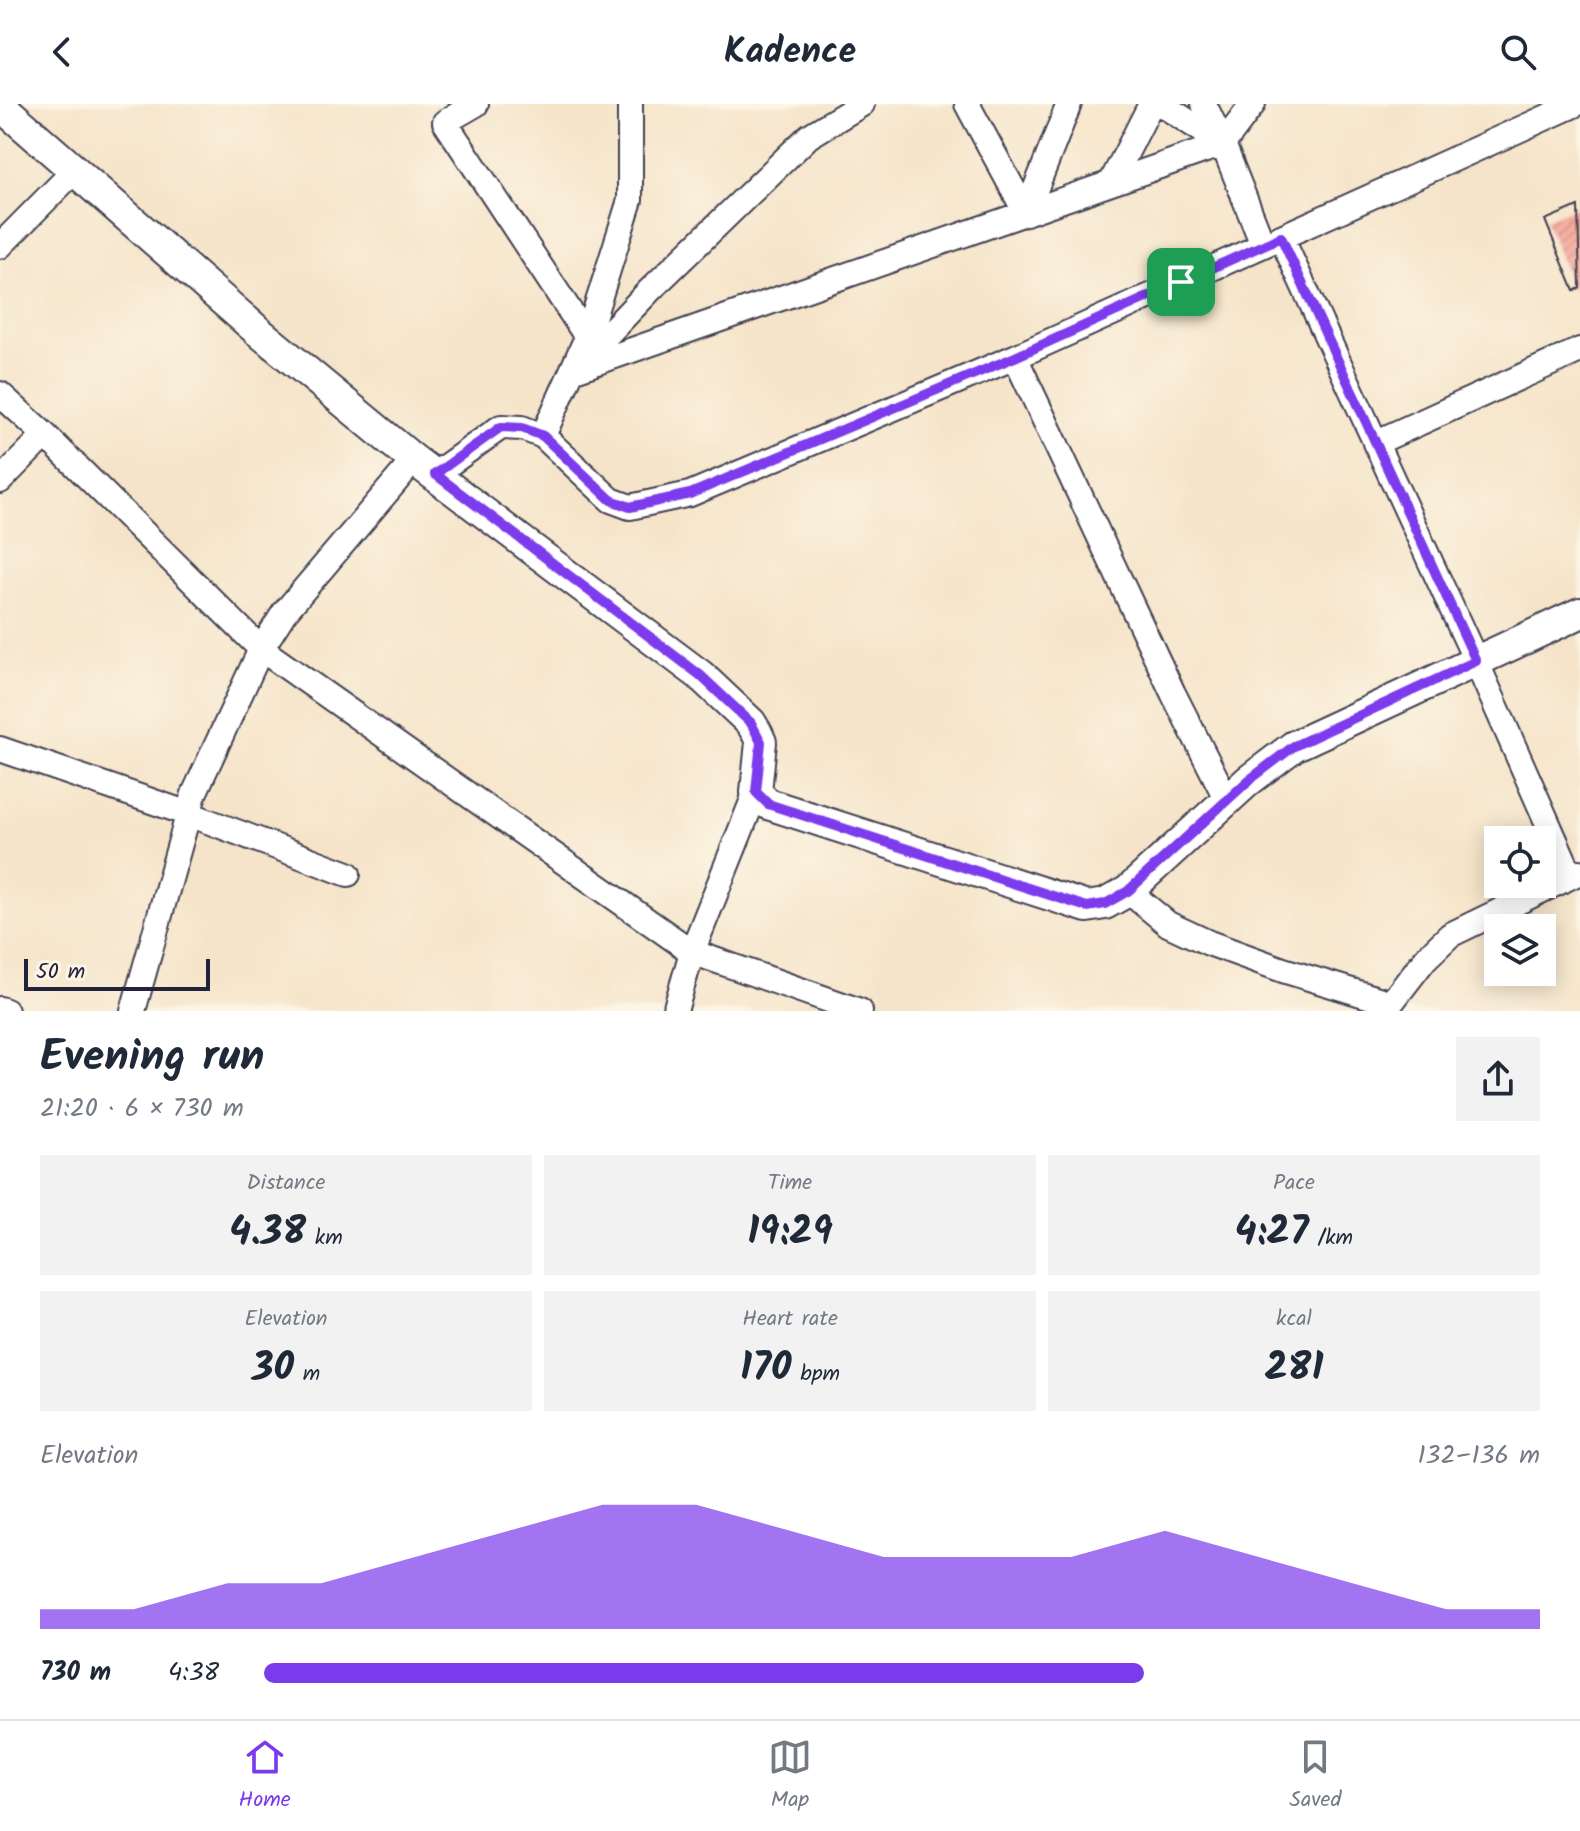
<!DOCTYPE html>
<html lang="en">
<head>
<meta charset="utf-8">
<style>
	body { margin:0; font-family:Kalam,sans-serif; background:#f2f2f3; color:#1f2937; height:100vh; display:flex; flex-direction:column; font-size:30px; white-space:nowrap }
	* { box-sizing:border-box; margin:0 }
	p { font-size:26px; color:#747a83 }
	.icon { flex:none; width:44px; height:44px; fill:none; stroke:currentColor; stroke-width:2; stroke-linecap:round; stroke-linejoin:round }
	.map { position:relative; height:907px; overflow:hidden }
	.details { display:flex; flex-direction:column; background:#fff; flex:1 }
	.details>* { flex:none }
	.controls { position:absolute; left:1484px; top:722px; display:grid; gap:16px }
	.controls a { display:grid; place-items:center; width:72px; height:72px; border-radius:0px; background:#fff; box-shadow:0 4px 20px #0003; font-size:40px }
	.scale { position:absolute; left:24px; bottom:20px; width:186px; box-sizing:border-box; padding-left:8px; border:4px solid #22223b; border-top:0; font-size:22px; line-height:28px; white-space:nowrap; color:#22223b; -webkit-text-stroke:6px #fcf5e5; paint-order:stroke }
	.pin { position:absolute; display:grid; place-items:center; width:68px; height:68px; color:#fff; margin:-34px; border-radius:16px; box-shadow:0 4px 12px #0006 }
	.round { display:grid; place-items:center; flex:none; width:84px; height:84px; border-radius:0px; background:#f2f2f3 }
	.overview { display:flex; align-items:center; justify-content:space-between; height:136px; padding:0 40px }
	h1 { font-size:44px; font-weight:700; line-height:60px }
	.stats { display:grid; grid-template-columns:repeat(3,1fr); gap:12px; height:136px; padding:8px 40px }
	.stats div { display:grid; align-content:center; border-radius:0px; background:#f2f2f3; text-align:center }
	.stats b { font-size:40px; font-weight:700 }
	.stats small { font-size:22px; font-weight:400 }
	.stats p { font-size:22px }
	.chart { height:224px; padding:16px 40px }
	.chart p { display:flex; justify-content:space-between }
	.chart svg { width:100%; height:144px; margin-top:8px; fill:#7c3aed; opacity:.7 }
	ul { padding:0 40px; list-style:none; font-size:26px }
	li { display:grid; grid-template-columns:128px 96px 1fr; align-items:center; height:60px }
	li i { height:20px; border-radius:10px; background:#7c3aed }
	header { display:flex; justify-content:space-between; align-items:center; height:104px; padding:0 40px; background:#fff; font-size:36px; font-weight:700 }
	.dock { display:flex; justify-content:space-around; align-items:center; height:112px; border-top:2px solid #e0e1e3; background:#fff; font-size:22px; color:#747a83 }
	.dock a { display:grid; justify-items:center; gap:4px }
	.dock .current { color:#7c3aed }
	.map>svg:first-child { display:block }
	.building { fill:url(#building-hatch) }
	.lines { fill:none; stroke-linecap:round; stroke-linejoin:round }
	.minor-casing { stroke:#423f50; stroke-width:28 }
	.tertiary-casing { stroke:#423f50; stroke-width:34 }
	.minor { stroke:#fff; stroke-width:24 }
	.tertiary { stroke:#fff; stroke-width:30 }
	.route-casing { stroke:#fff; stroke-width:16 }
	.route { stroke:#7c3aed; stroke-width:10 }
</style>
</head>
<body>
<header><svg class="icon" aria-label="back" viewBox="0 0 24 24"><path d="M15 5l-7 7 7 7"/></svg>Kadence<svg class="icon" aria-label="search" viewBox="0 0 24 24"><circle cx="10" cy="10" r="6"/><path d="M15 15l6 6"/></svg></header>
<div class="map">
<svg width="1580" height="907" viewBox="0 0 1580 907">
	<defs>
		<pattern id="building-hatch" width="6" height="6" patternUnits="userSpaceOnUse" patternTransform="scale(2)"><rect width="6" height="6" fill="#f49d91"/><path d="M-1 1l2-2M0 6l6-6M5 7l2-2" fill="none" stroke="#c58078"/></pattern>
	</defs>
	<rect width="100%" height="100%" fill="#fcf5e5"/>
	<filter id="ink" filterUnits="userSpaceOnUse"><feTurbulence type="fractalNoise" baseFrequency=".0125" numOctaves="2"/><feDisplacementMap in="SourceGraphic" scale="16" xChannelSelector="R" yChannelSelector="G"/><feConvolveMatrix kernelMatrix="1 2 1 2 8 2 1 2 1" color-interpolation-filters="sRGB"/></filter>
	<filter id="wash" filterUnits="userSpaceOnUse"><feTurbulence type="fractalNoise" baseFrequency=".006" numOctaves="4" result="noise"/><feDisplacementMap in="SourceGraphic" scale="32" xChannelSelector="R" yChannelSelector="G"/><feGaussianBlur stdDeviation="1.8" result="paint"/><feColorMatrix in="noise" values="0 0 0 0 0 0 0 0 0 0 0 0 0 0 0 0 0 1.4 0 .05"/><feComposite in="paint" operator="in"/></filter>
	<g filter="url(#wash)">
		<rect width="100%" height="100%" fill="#f5e4c9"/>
		<g id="blocks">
			<path class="building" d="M 1578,102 L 1580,184 L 1574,187 L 1545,116 Z"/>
		</g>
	</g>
	<g filter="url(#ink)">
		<use href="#blocks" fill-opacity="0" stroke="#423f50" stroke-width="2"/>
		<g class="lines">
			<g class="minor-casing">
				<path id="minor" d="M 476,0 L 445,18 L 587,233 L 543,332
					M 967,0 L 1026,109
					M 1161,0 L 1223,40
					M 1204,0 L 1223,40
					M 1253,0 L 1223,40 L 1263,141
					M 1111,79 L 1151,0
					M 1026,109 L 1069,0
					M 1281,133 L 1476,557 L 1571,772
					M 0,142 L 75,66
					M 587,233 L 630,96 L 630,0
					M 1015,253 L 1173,589 L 1227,696
					M 582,257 L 649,187 L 809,32 L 862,0
					M 572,267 L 1223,40
					M 0,290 L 45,331 L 261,545 L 692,848 L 860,907
					M 1375,339 L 1580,246
					M 435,370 L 501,323 L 522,324 L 543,332 L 611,396 L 630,403 L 690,390 L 1015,253 L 1576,0
					M 0,377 L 45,331
					M 0,645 L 189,710 L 348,770
					M 1128,787 L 1168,820 L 1209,839 L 1283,866 L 1391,899
					M 0,905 L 6,907
					M 133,907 L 194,690 L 261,545 L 284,509 L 414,356
					M 675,907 L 692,848 L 756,688
					M 1388,907 L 1391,899 L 1425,855 L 1450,831 L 1580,768"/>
			</g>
			<g class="tertiary-casing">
				<path id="tertiary" d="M 0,1 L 259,228 L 414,356 L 700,571 L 751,619 L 757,629 L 761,638 L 756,688 L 768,700 L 1087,803 L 1105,800 L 1128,787 L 1248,677 L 1294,642 L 1580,509"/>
			</g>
			<use href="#minor" class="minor"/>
			<use href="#tertiary" class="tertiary"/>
		</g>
	</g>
	<g class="lines" filter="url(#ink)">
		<g class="route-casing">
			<path id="route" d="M 1281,133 L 1476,557 L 1294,642 L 1248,677 L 1128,787 L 1105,800 L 1087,803 L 768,700 L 756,688 L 761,638 L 751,619 L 700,571 L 435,370 L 501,323 L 522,324 L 543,332 L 611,396 L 630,403 L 690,390 L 1015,253 Z"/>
		</g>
		<use href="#route" class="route"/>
	</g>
</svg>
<div class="controls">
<a><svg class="icon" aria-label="locate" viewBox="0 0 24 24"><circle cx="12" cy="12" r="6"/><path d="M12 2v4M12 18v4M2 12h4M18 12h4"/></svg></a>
<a><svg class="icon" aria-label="layers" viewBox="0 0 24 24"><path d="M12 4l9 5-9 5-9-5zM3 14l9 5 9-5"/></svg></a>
</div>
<div class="scale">50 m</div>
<div class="pin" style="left:1181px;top:178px;background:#1e9e55"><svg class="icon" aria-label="arrive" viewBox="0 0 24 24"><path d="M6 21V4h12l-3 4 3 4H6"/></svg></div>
</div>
<section class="details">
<div class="overview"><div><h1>Evening run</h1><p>21:20 · 6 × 730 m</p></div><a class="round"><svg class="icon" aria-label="share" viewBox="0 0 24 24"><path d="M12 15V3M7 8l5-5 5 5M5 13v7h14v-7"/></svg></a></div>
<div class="stats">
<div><p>Distance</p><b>4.38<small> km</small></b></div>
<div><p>Time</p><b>19:29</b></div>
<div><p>Pace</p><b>4:27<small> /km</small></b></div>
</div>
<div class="stats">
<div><p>Elevation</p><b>30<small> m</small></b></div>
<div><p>Heart rate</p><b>170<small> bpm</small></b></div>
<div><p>kcal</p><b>281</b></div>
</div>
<div class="chart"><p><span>Elevation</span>132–136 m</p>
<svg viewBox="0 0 160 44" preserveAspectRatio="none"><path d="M0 44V38L10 38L20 30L30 30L40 22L50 14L60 6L70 6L80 14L90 22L100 22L110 22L120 14L130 22L140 30L150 38L160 38V44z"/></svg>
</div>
<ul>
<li><b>730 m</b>4:38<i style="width:69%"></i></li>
</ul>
</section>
<nav class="dock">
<a class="current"><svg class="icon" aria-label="home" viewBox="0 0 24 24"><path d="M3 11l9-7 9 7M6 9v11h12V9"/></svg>Home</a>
<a><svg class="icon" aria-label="map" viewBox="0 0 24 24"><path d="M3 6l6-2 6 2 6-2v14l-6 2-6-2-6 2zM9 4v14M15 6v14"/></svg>Map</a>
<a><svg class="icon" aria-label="saved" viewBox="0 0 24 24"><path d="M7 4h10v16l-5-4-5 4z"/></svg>Saved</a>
</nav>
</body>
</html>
